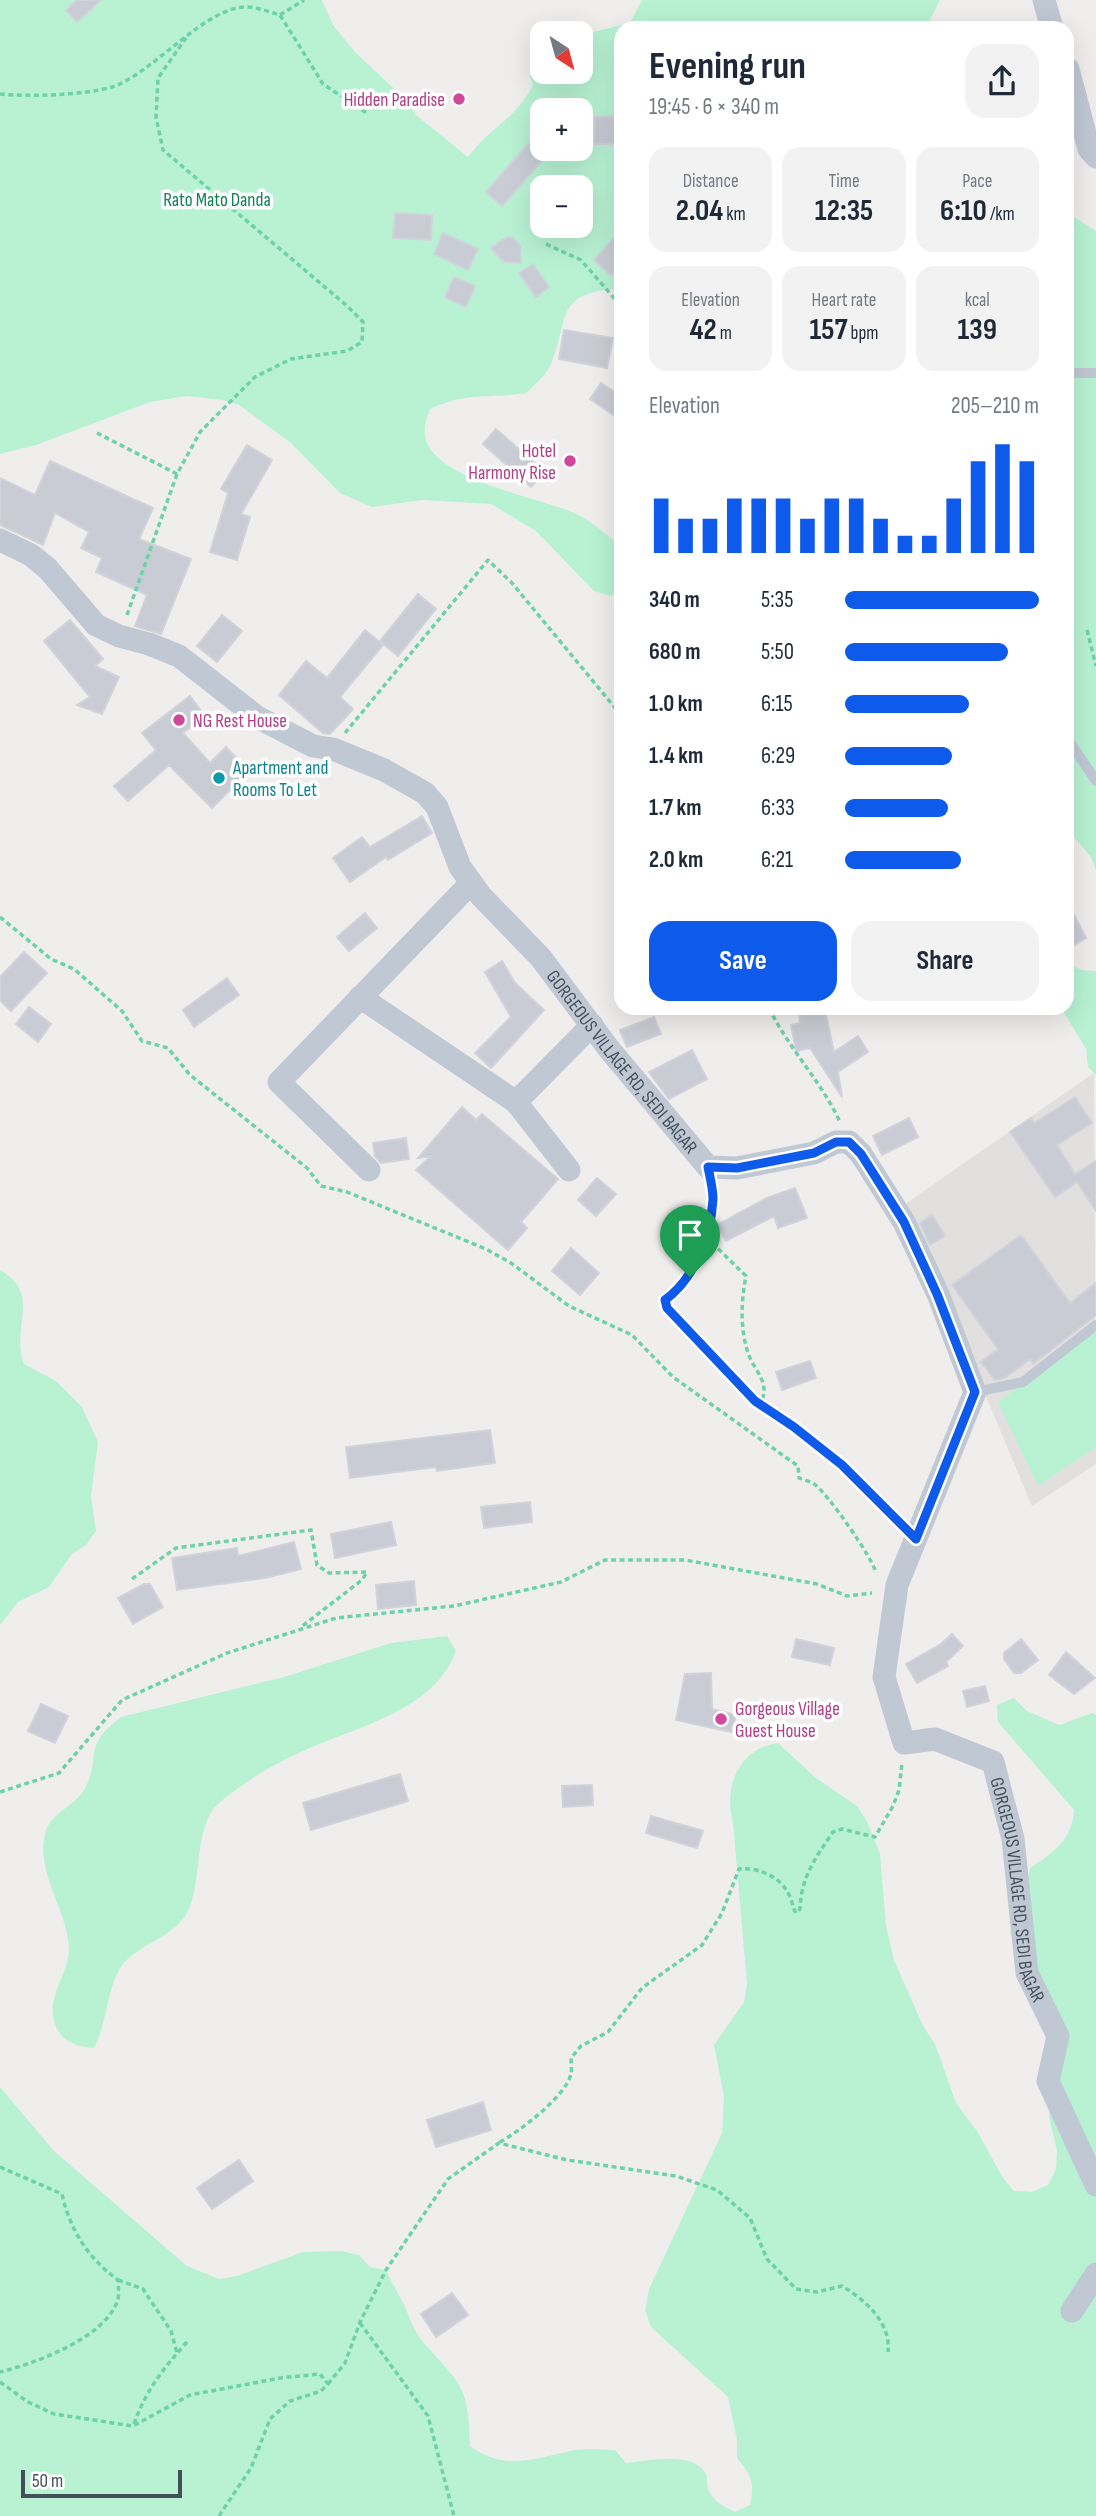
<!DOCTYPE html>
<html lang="en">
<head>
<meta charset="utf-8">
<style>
	body { margin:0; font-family:"Sofia Sans Condensed",sans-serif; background:#f2f2f3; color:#1f2937; height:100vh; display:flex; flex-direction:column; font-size:26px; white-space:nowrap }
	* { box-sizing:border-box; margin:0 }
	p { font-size:23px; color:#747a83 }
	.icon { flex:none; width:38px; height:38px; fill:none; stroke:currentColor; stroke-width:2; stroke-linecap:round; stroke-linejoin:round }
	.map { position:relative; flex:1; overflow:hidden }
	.panel { position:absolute; left:614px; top:21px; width:460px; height:994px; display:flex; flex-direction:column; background:#fff; border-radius:21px; box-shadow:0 7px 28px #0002 }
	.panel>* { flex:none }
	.needle { width:46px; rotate:144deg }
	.tools { position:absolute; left:530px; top:21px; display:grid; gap:14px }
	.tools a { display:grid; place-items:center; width:63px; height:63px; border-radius:14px; background:#fff; box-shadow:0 7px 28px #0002; font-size:35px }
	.scale { position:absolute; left:21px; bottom:18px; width:161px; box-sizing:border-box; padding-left:7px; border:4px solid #454f5c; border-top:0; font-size:19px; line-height:24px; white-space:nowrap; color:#454f5c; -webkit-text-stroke:5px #fff; paint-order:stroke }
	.pin { position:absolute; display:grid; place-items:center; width:60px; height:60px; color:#fff; margin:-72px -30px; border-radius:50% 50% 50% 0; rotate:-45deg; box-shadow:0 0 7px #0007 }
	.pin .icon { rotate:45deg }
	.round { display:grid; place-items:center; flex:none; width:74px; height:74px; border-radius:21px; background:#f2f2f3 }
	.overview { display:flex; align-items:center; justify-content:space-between; height:119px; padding:0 35px }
	h1 { font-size:38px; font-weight:700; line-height:52px }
	.metrics { display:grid; grid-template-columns:repeat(3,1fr); gap:10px; height:119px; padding:7px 35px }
	.metrics div { display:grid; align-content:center; border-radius:18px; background:#f2f2f3; text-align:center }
	.metrics b { font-size:30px; font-weight:700 }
	.metrics small { font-size:19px; font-weight:400 }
	.metrics p { font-size:19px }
	.chart { height:196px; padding:14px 35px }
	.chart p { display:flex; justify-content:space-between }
	.chart svg { width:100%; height:126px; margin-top:7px; stroke:#0d5aeb; stroke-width:6 }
	.primary-button { display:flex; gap:14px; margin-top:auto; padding:14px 35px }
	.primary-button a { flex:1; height:80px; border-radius:21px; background:#0d5aeb; color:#fff; font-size:28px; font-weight:700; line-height:80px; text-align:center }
	.primary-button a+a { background:#f2f2f3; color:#1f2937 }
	ul { padding:0 35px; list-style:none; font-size:23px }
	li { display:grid; grid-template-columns:112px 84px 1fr; align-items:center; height:52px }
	li i { height:18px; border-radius:9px; background:#0d5aeb }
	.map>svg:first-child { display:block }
	.education { fill:#e2dfdf }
	.green { fill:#b8f2d3; fill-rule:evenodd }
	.building { fill:#c9ccd4; stroke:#d1d3da; stroke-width:2 }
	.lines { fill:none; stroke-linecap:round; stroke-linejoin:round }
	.path { stroke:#6ed2a9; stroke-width:3.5; stroke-dasharray:5 3.5; stroke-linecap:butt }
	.service { stroke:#c0c8d4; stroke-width:10 }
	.minor { stroke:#c0c8d4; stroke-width:23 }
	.route-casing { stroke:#fff; stroke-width:14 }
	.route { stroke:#0d5aeb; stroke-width:9 }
	.hotel-dot { fill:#d1479c; stroke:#fff; stroke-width:2.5 }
	.culture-dot { fill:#0f9aa8; stroke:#fff; stroke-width:2.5 }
	.labels { text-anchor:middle; stroke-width:7; stroke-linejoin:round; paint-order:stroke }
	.hotel-label { font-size:19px; fill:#b23c85; stroke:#fff; text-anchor:end }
	.park-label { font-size:19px; fill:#108254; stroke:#fff }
	.culture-label { font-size:19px; fill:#0d838f; stroke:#fff; text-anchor:start }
	.street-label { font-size:19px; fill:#454f5c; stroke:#fff }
</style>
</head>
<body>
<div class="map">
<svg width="1096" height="2516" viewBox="0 0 1096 2516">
	<rect width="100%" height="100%" fill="#f0eeed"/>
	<path class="education" d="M 1094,1073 L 1096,1464 L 1032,1506 L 905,1204 Z"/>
	<path class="green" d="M 0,0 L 322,0 L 333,25 L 355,52 L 404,98 L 416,115 L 468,157 C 491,126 515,120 533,85 L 530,76 L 542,62 L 542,72 L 581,72 L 581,35 L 630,23 L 642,0 L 940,0 L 926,28 L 621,28 L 621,295 L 612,289 C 554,295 569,322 551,364 C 546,376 535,384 526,393 C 488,399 468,391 430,409 C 426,420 423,428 426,440 C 438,480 537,497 572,512 C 591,520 605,534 621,546 L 621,589 L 611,596 L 594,591 L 536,531 L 491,504 L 422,500 L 372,507 L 340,493 L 291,443 L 239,405 L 222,400 L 187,396 L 150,402 L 36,445 L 0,454 ZM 542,110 L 581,110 L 581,149 L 542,149 ZM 542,187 L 581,187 L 581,226 L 542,226 Z
		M 1068,213 L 1096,231 L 1096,871 L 1091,857 L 1068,830 Z
		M 1068,962 L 1081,970 L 1096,971 L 1096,1075 L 1088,1067 L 1086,1049 L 1061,1008 L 1068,1008 Z
		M 0,1270 C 43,1295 10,1325 24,1364 L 56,1381 L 82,1407 L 98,1442 L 91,1496 L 96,1531 L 86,1545 L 72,1554 L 49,1587 L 18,1602 L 0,1625 Z
		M 1096,1331 L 1096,1447 L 1038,1486 L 998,1402 Z
		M 447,1636 L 456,1651 C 434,1710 362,1725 310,1748 C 278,1761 245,1781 219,1803 C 194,1824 202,1879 189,1909 C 176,1937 144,1941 124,1963 C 108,1980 107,2025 94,2048 C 76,2047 59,2041 54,2021 C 47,1996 69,1973 69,1948 C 67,1908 36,1875 45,1834 C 50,1812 73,1808 84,1790 C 102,1759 81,1746 121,1717 L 284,1677 L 391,1643 Z
		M 1014,1698 L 1027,1711 L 1059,1725 L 1092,1713 L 1096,1715 L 1096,2516 L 0,2516 L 0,2087 L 54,2151 L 187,2266 L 219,2279 L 237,2276 L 303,2252 L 341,2251 L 359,2255 L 370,2267 L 386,2270 C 390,2280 396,2289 401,2299 C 409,2313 412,2329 423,2342 C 461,2385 469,2385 470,2446 C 504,2471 534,2459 570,2451 C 584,2448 601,2450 615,2450 L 626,2463 C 647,2461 693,2450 706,2474 C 708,2479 706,2486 709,2491 C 714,2502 725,2507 735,2512 L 750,2505 C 755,2482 751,2475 737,2458 L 737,2440 L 728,2397 L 651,2327 L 645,2310 L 649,2289 L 722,2133 L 724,2097 L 714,2045 L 744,2002 L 747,1984 L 733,1823 C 723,1787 739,1748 778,1743 L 816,1778 L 857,1806 L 867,1821 L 880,1854 L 886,1925 L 894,1960 L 923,2026 L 935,2044 L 956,2103 L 977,2131 L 1003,2178 L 1014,2191 L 1031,2192 L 1048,2185 L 1056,2169 L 1057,2151 L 1049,2117 L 1053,2059 L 1025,1965 L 1010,1934 L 1013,1915 L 1025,1892 L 1030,1868 C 1054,1852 1072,1840 1074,1810 L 998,1722 L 997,1705 Z"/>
	<path class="building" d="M 77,0 L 101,0 L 77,22 L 66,10 Z
		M 618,116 L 618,144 L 595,144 L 595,117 Z
		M 542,128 L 542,152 L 546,156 L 502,206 L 486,192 Z
		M 395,213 L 432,215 L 431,240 L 393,238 Z
		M 621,230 L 621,262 L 611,275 L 594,260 Z
		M 443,233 L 478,249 L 468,270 L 434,254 Z
		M 507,237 L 513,238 L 520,246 L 521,263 L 504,262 L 491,248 Z
		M 533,264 L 549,287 L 536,297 L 519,273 Z
		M 454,277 L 475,286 L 466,307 L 445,297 Z
		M 564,330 L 613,338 L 607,368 L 559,359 Z
		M 601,383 L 621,396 L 621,420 L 590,399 Z
		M 496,429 L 545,472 L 531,487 L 483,444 Z
		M 247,445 L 272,460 L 241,514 L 250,517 L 237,560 L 210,552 L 228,493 L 221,489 Z
		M 50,461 L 153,508 L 139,539 L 191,559 L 161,634 L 135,626 L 147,595 L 96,572 L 102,558 L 81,548 L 89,532 L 55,513 L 43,545 L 0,525 L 0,478 L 35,495 Z
		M 418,594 L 436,609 L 398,656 L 380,641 Z
		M 222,615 L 242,631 L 217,662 L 197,646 Z
		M 70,620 L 103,659 L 95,666 L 119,677 L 102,714 L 77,705 L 90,697 L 44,641 Z
		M 365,630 L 383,645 L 340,697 L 353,709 L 330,734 L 323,733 L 279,695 L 306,661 L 327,678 Z
		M 190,696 L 205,716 L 183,733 L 210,763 L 226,747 L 249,771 L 212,808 L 169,765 L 128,801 L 114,786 L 156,750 L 142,733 Z
		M 422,816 L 432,833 L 388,860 L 386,857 L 350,882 L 333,858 L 362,837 L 370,847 Z
		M 1068,903 L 1086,938 L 1068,949 Z
		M 365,913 L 377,928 L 349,951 L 337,937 Z
		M 24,952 L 47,973 L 11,1011 L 0,1000 L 0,977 Z
		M 502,961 L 515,983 L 544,1010 L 491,1068 L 475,1053 L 511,1017 L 485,972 Z
		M 227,978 L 239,995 L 194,1027 L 183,1010 Z
		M 29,1007 L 51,1024 L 38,1042 L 16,1024 Z
		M 825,1010 L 834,1052 L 858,1036 L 868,1052 L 838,1072 L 842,1097 L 810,1048 L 796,1051 L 791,1025 L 800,1023 L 799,1015 Z
		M 654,1017 L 661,1034 L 627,1047 L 620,1030 Z
		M 692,1050 L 707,1079 L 669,1099 L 649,1072 Z
		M 1075,1097 L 1092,1123 L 1057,1145 L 1075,1174 L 1096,1161 L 1096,1211 L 1077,1182 L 1055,1197 L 1010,1132 L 1031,1118 L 1034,1123 Z
		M 462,1107 L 476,1120 L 482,1114 L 558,1179 L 521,1222 L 527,1228 L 508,1250 L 416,1170 L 431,1156 L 418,1158 Z
		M 909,1118 L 918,1137 L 882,1155 L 873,1136 Z
		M 406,1138 L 409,1159 L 381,1163 L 375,1156 L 373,1143 Z
		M 597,1178 L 616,1194 L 596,1216 L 578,1200 Z
		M 795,1188 L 807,1218 L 778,1228 L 774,1216 L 726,1241 L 717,1225 L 767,1198 Z
		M 932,1215 L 945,1236 L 930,1245 L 920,1223 Z
		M 1021,1235 L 1070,1303 L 1096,1283 L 1096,1315 L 1033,1364 L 1030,1359 L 1006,1377 L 995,1380 L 981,1362 L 998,1349 L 952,1285 Z
		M 571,1248 L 599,1273 L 580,1295 L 552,1271 Z
		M 810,1361 L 816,1378 L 782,1390 L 776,1372 Z
		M 490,1430 L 495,1463 L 437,1471 L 436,1467 L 350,1478 L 346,1447 Z
		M 530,1502 L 532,1522 L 484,1528 L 481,1507 Z
		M 391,1522 L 396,1545 L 335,1558 L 331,1534 Z
		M 294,1542 L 301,1569 L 265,1578 L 177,1590 L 172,1558 L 237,1548 L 238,1556 Z
		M 414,1581 L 416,1605 L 378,1609 L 376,1585 Z
		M 144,1584 L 150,1584 L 163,1607 L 133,1624 L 118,1598 Z
		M 952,1634 L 963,1646 L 946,1662 L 948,1666 L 917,1683 L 906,1664 L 941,1644 Z
		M 796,1639 L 834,1648 L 830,1665 L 792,1657 Z
		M 1021,1639 L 1038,1660 L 1021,1673 L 1014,1673 L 1004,1659 L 1004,1653 Z
		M 1066,1652 L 1095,1678 L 1074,1694 L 1049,1675 Z
		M 711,1673 L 712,1709 L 736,1715 L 732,1732 L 676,1720 L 685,1674 Z
		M 985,1686 L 989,1701 L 967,1707 L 963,1691 Z
		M 41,1704 L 68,1716 L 55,1743 L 28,1731 Z
		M 400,1774 L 408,1801 L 311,1830 L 303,1803 Z
		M 592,1785 L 593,1805 L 563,1807 L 562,1786 Z
		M 651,1816 L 703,1831 L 697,1848 L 646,1833 Z
		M 483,2102 L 491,2130 L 436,2147 L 427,2120 Z
		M 239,2160 L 253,2181 L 212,2209 L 197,2188 Z
		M 452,2293 L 468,2315 L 436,2337 L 421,2314 Z"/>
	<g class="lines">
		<path class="path" d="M 280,15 L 304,0
			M 0,94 C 29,97 84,95 112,87 C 153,74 207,4 249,7 C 259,8 270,12 280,15 L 323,84 L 368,114
			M 546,244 L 581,260 L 621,306
			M 97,433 L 177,474
			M 127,615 L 177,474 L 200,432 L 255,377 L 291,359 L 347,351 L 362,342 L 363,322 L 346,305 L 163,150 L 156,117 L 158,78 L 186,38
			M 1087,630 L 1096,666
			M 345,733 L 488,560 L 512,583 L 621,715
			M 0,917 L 51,959 L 74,969 L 122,1011 L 142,1041 L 168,1048 L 190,1075 L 307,1168 L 321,1186 L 347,1192 L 486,1249 L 511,1263 L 569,1306 L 632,1335 L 673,1377 L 798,1466 L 799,1478 C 804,1480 810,1481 814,1484 C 826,1491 874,1560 876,1573
			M 769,1008 C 789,1049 821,1081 840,1122
			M 712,1189 C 718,1227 695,1277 665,1300 L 667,1308 L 755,1401 L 794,1427 L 842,1465 L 899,1522
			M 706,1237 L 746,1276 C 741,1302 740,1328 748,1353 C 754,1371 772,1383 760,1404
			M 132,1579 L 176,1548 L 311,1530 L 317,1565 L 329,1573 L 367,1572 L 362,1580 L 301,1627
			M 0,1792 L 59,1773 L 122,1700 L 227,1653 L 336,1618 L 454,1606 L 561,1582 L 605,1560 L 685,1560 L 817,1584 L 847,1596 L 872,1593
			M 500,2142 C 520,2131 566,2096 571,2074 C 572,2070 571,2062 571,2058 L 581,2046 L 608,2032 L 642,1988 L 702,1945 L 722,1913 L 739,1869 C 759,1867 782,1877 790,1897 C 793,1903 792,1907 796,1913 L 800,1909 C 801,1877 816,1857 833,1832 L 842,1829 L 875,1837 L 893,1806 L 899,1790 L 902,1763
			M 0,2167 L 62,2194 C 70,2230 88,2258 118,2280 C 118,2286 120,2296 117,2302 C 104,2338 34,2364 0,2372
			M 118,2280 L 143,2289 L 171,2331 L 177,2353
			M 360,2323 L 428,2416 L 454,2516
			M 0,2382 L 28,2402 L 54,2414 L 133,2426 L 190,2395 L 280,2378 L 320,2374 L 328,2384 L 321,2391 L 290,2401 L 270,2419 L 251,2468 L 219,2516
			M 328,2384 L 345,2363 L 360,2322 L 386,2270 L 448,2179 L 499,2143 L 567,2160 L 676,2176 L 717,2190 L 750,2218 L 767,2259 L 796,2289 L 817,2292 L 842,2286 C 865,2300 891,2322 888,2352
			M 134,2424 C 146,2390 163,2369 187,2342"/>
		<path class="service" d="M 1068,373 L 1096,373
			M 1068,739 L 1096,781
			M 975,1392 L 1023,1382 L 1096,1325"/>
		<g class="minor">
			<path d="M 1044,0 L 1052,28"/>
			<path d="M 1068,69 L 1089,149 L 1096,157"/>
			<path id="s1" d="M 0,540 L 31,555 L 48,569 L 96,625 L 119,636 L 149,644 L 179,656 L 257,717 L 313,746 L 333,749 L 384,770 L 425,793 L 437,807 L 460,867 L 481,896 L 541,958 L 609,1049 L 708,1167 L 737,1168 L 814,1153 L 836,1142 L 849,1142 L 861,1154 L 904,1222 L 938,1294 L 975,1392 L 897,1585 L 884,1677 L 904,1743 L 935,1739 L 993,1762 L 1013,1839 L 1027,1973 L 1058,2036 L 1048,2081 L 1096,2185"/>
			<path d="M 360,997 L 516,1102 L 569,1170"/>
			<path d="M 516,1102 L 592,1025"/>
			<path d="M 369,1170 L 279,1082 L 471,883"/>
			<path d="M 1072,2311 L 1096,2274"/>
		</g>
	</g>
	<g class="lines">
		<g class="route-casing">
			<path id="route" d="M 836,1142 L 849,1142 L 861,1154 L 904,1222 L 937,1294 L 975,1392 L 916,1539 L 842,1465 L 794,1427 L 755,1401 L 667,1308 L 665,1300 C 695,1278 711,1236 713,1199 C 713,1189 710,1177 708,1167 L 737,1168 L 814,1153 Z"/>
		</g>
		<use href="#route" class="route"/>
	</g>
	<g class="hotel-dot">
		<circle cx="459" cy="99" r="7"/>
		<circle cx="570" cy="461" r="7"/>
		<circle cx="179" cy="720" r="7"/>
		<circle cx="721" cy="1719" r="7"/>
	</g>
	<circle class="culture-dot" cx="219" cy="778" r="7"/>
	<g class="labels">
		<g class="hotel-label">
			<text x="445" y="106">Hidden Paradise</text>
			<text x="556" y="457">Hotel<tspan x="556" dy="22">Harmony Rise</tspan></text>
			<text x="193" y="727" text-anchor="start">NG Rest House</text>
			<text x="735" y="1715" text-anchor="start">Gorgeous Village<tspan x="735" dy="22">Guest House</tspan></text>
		</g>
		<g class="park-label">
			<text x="217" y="206">Rato Mato Danda</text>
		</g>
		<g class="culture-label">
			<text x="233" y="774">Apartment and<tspan x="233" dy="22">Rooms To Let</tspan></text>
		</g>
		<g class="street-label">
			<text dy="7" stroke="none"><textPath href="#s1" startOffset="840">GORGEOUS VILLAGE RD, SEDI BAGAR</textPath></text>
			<text dy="7" stroke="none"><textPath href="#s1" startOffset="1997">GORGEOUS VILLAGE RD, SEDI BAGAR</textPath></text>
		</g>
	</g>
</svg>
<div class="tools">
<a><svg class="needle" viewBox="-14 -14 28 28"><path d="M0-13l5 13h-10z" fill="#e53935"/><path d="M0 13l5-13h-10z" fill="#747a83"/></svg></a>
<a>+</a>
<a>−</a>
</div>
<div class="scale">50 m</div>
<div class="pin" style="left:690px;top:1277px;background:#1e9e55"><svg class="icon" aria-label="arrive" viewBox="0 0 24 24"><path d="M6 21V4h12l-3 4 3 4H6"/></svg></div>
<section class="panel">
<div class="overview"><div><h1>Evening run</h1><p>19:45 · 6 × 340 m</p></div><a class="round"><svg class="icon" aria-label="share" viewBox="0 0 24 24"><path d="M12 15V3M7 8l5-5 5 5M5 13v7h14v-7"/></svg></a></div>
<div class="metrics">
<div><p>Distance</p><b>2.04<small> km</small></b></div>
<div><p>Time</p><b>12:35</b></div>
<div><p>Pace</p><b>6:10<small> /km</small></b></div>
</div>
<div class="metrics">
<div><p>Elevation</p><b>42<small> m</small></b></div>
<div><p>Heart rate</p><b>157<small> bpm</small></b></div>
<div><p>kcal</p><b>139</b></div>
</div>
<div class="chart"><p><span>Elevation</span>205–210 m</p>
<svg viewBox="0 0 160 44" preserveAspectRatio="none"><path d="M5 44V25M15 44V32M25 44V32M35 44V25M45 44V25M55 44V25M65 44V32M75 44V25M85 44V25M95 44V32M105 44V38M115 44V38M125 44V25M135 44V12M145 44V6M155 44V12"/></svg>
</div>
<ul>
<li><b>340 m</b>5:35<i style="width:100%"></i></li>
<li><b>680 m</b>5:50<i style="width:84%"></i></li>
<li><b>1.0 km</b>6:15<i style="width:64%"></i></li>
<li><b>1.4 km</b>6:29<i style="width:55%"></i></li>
<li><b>1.7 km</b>6:33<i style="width:53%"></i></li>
<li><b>2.0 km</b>6:21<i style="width:60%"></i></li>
</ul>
<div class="primary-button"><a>Save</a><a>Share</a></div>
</section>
</div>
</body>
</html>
